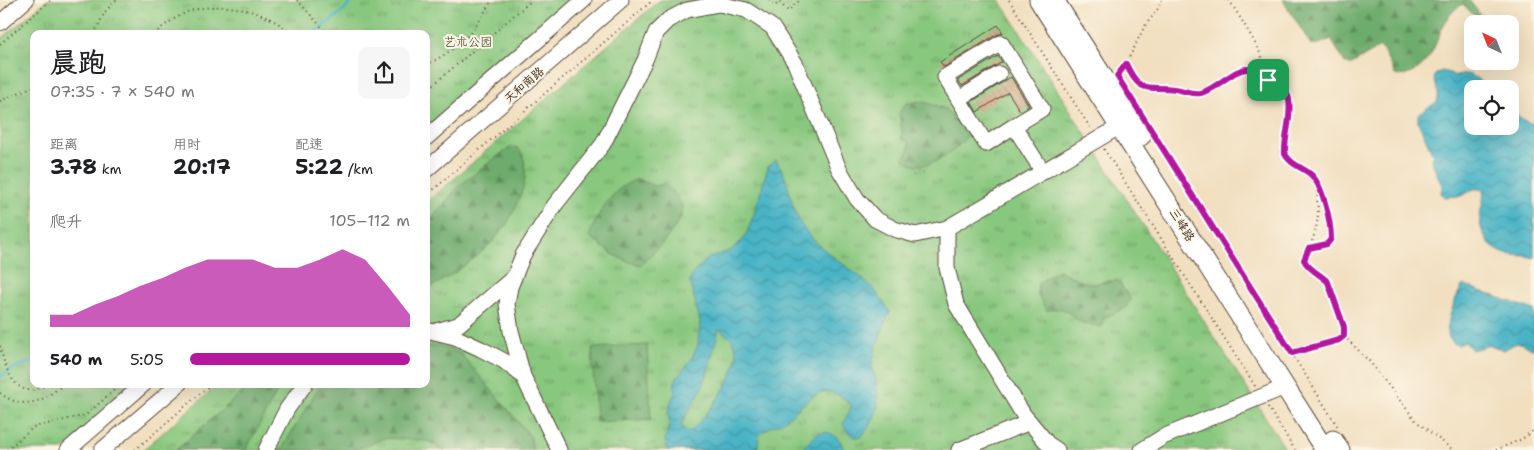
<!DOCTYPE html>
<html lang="zh">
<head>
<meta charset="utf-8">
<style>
	body { margin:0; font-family:"Shantell Sans","LXGW WenKai TC",sans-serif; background:#f6f6f6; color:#202124; height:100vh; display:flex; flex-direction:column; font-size:19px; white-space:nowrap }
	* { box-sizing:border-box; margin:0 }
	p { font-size:16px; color:#757577 }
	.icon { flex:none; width:28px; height:28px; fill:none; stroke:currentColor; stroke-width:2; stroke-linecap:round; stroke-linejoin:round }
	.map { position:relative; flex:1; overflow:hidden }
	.details { position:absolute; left:30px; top:30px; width:400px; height:358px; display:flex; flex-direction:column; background:#fff; border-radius:10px; box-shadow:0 5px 20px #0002 }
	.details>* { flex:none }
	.needle { width:32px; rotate:317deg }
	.tools { position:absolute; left:1464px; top:15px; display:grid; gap:10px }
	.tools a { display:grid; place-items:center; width:55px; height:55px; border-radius:10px; background:#fff; box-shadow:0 5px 20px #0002; font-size:25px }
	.pin { position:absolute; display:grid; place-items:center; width:42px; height:42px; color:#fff; margin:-21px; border-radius:10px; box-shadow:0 2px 8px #0006 }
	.round { display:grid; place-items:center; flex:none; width:52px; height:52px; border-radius:10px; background:#f6f6f6 }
	.summary { display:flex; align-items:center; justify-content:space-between; height:85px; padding:0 20px }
	h1 { font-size:28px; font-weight:700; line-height:38px }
	.stats { display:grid; grid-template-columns:repeat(3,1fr); gap:8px; height:85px; padding:5px 20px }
	.stats div { display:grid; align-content:center }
	.stats b { font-size:21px; font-weight:700 }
	.stats small { font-size:14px; font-weight:400 }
	.stats p { font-size:14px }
	.chart { height:140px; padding:10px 20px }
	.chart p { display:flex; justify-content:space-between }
	.chart svg { width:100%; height:90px; margin-top:5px; fill:#b5179e; opacity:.7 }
	ul { padding:0 20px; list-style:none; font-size:16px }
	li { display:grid; grid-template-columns:80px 60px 1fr; align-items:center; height:38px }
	li i { height:12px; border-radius:6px; background:#b5179e }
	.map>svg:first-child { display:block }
	.grass { fill:url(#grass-tufts); stroke:#62784e }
	.forest { fill:url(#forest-firs); stroke:#546b46 }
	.water { fill:url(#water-waves); stroke:#426f72; fill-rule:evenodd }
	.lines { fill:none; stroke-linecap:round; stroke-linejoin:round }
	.stream { stroke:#49b4c6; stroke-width:3 }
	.building { fill:url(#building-back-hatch) }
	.minor-casing { stroke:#564536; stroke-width:17 }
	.major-casing { stroke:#564536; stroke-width:21 }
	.path { stroke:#564536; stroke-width:2; stroke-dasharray:1 4; stroke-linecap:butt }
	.minor { stroke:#fff; stroke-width:15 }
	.major { stroke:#fff; stroke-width:19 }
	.route-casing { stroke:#fff; stroke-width:10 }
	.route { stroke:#b5179e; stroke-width:6 }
	.labels { text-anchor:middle; stroke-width:4; stroke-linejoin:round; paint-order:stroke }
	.park-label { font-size:12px; fill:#52593b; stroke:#fcf5e5 }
	.street-label { font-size:12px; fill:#3b2a1e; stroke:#fcf5e5 }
</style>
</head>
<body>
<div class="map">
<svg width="1534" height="450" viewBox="0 0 1534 450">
	<defs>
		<pattern id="grass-tufts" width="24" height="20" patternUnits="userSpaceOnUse" patternTransform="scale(1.25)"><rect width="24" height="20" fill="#88c77e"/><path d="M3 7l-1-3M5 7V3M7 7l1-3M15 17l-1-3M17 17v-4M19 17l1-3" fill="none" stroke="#70a267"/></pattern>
		<pattern id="forest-firs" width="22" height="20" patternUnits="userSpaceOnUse" patternTransform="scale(1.25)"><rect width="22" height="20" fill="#6eac6d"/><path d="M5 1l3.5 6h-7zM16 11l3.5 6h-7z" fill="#5c8c59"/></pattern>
		<pattern id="water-waves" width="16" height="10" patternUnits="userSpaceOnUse" patternTransform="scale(1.25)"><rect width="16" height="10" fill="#49b4c6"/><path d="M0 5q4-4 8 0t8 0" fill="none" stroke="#3e93a0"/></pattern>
		<pattern id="building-back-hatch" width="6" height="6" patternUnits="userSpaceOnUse" patternTransform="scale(1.25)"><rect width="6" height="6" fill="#cba37d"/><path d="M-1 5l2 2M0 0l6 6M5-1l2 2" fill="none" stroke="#a68566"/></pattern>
	</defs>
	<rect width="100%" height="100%" fill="#fcf5e5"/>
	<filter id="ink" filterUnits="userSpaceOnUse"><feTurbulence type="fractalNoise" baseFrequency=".02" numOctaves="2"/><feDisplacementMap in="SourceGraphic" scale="10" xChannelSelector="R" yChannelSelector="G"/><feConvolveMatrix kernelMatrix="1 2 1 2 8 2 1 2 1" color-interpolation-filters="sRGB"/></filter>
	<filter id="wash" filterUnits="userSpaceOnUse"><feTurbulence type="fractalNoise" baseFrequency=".0096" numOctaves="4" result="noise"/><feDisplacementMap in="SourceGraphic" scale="20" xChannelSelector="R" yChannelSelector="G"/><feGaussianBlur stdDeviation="1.12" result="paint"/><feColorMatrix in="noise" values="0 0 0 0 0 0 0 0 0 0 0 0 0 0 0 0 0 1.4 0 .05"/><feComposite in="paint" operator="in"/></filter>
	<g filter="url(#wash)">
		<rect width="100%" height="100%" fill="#f1dfc0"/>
		<path class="grass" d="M 47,0 L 579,0 L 426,133 L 426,34 L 34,34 L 34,384 L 139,384 L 63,450 L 0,450 L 0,40 Z
			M 660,0 L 1000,0 L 1286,450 L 143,450 L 219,384 L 426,384 L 426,203 Z"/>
		<path class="forest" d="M 1283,0 L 1469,0 L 1487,24 L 1482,24 L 1463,4 C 1444,14 1441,34 1432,52 C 1425,65 1410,79 1395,75 L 1384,52 L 1380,47 L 1350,65 L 1345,63 L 1331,39 L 1316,45 L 1311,45 Z
			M 921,101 L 946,109 L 959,125 L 969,133 C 958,151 923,177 904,159 L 909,149 L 909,142 L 901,139 L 902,131 L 899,113 L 907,103 Z
			M 516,147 C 523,152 524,158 525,167 C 527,180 522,192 517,204 C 513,211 509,221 504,228 C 485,254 454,274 426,290 L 426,224 L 459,186 L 495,158 L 508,149 Z
			M 638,179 L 654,186 L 665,184 C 671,190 679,197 682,206 C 686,223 652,254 640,265 C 616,259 607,251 589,236 C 599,211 612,188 638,179 Z
			M 1058,270 L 1081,281 L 1094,284 L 1106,281 L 1118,281 L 1131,300 L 1124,309 L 1103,318 L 1102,327 C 1095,325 1085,325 1079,321 C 1064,311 1067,305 1047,311 L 1037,294 L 1038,283 Z
			M 647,345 L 651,419 L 596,422 L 592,348 Z
			M 426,346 L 439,346 L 460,353 L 531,437 L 532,450 L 439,450 L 438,447 L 427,441 L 385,438 L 363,447 L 346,450 L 281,450 L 321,384 L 426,384 Z
			M 252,384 L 281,384 L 246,450 L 176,450 Z"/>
		<path class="water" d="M 1442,71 L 1450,73 L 1455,76 C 1458,76 1461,75 1464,74 C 1473,73 1482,82 1486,89 L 1472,89 L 1472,126 L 1510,126 L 1510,108 C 1517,115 1524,122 1534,124 L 1534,258 C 1523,254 1509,257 1499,251 C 1486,245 1480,231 1480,218 C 1480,208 1485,200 1483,190 C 1470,186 1471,193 1461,196 C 1456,197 1449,196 1444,197 L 1441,193 L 1442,186 L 1431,160 L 1433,155 L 1418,122 L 1418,115 C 1437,98 1443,109 1434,78 L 1437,73 Z
			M 776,160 C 790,178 789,207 803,227 C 819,251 845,263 866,282 C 875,290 883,301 890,312 C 885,323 871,356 872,368 C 872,372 875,376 875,379 C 881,405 878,418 861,437 L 854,437 L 846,430 L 843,424 L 852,406 C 823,375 808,402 785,420 C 780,424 776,424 771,427 C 766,429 762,433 759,436 L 757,450 L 667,450 L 665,438 L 670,426 L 668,414 L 671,401 L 675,393 L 674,386 L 676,379 L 691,360 L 698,345 L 700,322 L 690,281 L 693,273 L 708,258 L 732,250 L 745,237 L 754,214 L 768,167 ZM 719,329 C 724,333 733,339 735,345 C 746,368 706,416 691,431 L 686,431 L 681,424 L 701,390 L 707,375 Z
			M 1463,285 L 1534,310 L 1534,349 C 1528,349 1525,343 1519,343 C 1514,343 1508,348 1504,350 L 1490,345 L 1472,350 L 1465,342 L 1458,345 C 1452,343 1449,340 1448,334 C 1445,324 1457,293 1463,285 Z
			M 827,432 C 835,435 843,441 843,450 L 801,450 L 818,433 Z"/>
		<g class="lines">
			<path class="stream" d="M 313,34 L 341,13 L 354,0
				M 0,377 L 17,366 L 34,362"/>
		</g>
		<g id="blocks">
			<path class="building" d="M 998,25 L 1003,33 L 996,35 L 944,67 L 940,62 Z
				M 998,56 L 1002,62 L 962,86 L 958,80 Z
				M 1011,77 L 1029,106 L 1020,111 L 1008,92 L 977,112 L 971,102 Z"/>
		</g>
	</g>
	<g filter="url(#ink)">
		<use href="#blocks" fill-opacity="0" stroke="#564536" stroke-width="1"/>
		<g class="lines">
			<g class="minor-casing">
				<path id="minor" d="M 0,23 L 26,0
					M 959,99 L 999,74
					M 1014,126 L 986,144 L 945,77 L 1001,43 L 1042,109 L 1014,126 L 1043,172
					M 426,138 L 584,0
					M 426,170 L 621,0
					M 947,228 L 947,268 L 956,304 L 1023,414 L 1048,444 L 1057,450
					M 426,330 L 455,337 L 481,349 L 504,361 L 523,376 L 559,450
					M 436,331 L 458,325 L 513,278
					M 523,376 L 511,331 L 507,304 L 510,287 L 523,255 L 554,206 L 603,144 L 645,60 L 656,32 L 668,20 L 687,10 L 719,4 L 746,10 L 772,27 L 795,63 L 839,169 L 857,199 L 875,219 L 894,229 L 915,235 L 947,228 L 1129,121
					M 68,450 L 144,384
					M 102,450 L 179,384
					M 266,450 L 287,409 L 305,384
					M 959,450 L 1030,422
					M 1142,450 L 1163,437 L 1285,387"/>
			</g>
			<g class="major-casing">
				<path id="major" d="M 1039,0 L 1325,450
					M 1054,0 L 1141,136
					M 1333,440 L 1340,450"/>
			</g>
			<path class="path" d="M 297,0 L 328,34
				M 769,0 L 775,6 L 779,2 L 788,11 L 800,0
				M 1009,0 L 1091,129
				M 1229,0 C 1238,14 1271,65 1268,79
				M 94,34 L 105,12 L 116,0
				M 154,34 C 164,25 175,18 187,12 C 222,0 265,9 292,34
				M 0,44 L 51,0
				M 1127,64 C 1141,96 1147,84 1175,89 C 1184,90 1191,95 1201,93 C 1215,89 1229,73 1241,71 C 1242,70 1247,69 1248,69 C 1255,70 1279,85 1284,90 C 1287,93 1289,97 1289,101 C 1292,118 1285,136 1285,154 L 1292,163 L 1310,173 L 1318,182 C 1316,193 1318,204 1318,214 C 1317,231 1311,245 1304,260 C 1309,270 1320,274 1328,282 L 1344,327 L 1344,336 L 1339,340 L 1293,353
				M 426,65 C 442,57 458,47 470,33 C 479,23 485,11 492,0
				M 1119,74 C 1130,59 1136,42 1145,26 C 1151,17 1159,11 1161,0
				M 426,91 L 532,0
				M 0,101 L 34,86
				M 1156,137 L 1338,427
				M 1104,149 L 1255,386
				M 426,196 L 653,0
				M 1310,248 L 1327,244 L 1331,239 L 1331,228 L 1319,185
				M 1344,336 L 1370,362 L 1416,421 L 1453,450
				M 0,346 C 5,370 17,404 47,384
				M 0,393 C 23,411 44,402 63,384
				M 1268,407 L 1295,450
				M 7,450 L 34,427 L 86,415 L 121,384
				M 135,450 L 211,384
				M 1496,450 L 1522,439 L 1534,430"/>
			<use href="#minor" class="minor"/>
			<use href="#major" class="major"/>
		</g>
	</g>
	<g class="lines" filter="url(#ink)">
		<g class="route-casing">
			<path id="route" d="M 1126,64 C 1141,96 1147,85 1175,89 C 1184,90 1191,95 1201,93 C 1216,89 1235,68 1248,69 C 1257,70 1267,79 1275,84 C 1282,88 1288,92 1289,100 C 1292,118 1284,136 1285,154 C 1291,165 1300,166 1309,173 C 1323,183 1331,223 1331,239 L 1327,244 L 1309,248 L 1304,260 C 1309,270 1320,274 1328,282 L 1344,327 L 1344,336 L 1339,340 L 1292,353 L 1117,76 Z"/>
		</g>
		<use href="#route" class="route"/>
	</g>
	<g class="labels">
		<g class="park-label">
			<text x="468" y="46">艺术公园</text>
		</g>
		<g class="street-label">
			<text transform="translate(524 85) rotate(-41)" y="4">天和南路</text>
			<text transform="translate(1182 225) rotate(58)" y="4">三峰路</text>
		</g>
	</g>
</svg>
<div class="tools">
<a><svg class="needle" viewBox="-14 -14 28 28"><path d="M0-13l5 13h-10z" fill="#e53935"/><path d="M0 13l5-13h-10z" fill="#757577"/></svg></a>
<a><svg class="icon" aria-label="locate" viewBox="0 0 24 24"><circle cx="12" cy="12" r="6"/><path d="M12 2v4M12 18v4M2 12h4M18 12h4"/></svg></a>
</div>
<div class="pin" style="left:1268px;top:80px;background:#1e9e55"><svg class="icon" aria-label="arrive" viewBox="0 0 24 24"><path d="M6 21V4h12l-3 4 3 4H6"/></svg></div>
<section class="details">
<div class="summary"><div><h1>晨跑</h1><p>07:35 · 7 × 540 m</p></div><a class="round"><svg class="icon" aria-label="share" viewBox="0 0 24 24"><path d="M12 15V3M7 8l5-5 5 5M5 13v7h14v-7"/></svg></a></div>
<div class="stats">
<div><p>距离</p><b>3.78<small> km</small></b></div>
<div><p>用时</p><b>20:17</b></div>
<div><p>配速</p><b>5:22<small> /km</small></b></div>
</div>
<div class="chart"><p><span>爬升</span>105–112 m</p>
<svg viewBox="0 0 160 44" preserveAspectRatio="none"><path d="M0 44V38L10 38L20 33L30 29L40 24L50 20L60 15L70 11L80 11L90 11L100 15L110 15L120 11L130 6L140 11L150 24L160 38V44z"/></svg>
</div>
<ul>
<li><b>540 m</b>5:05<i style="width:100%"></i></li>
</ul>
</section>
</div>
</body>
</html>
